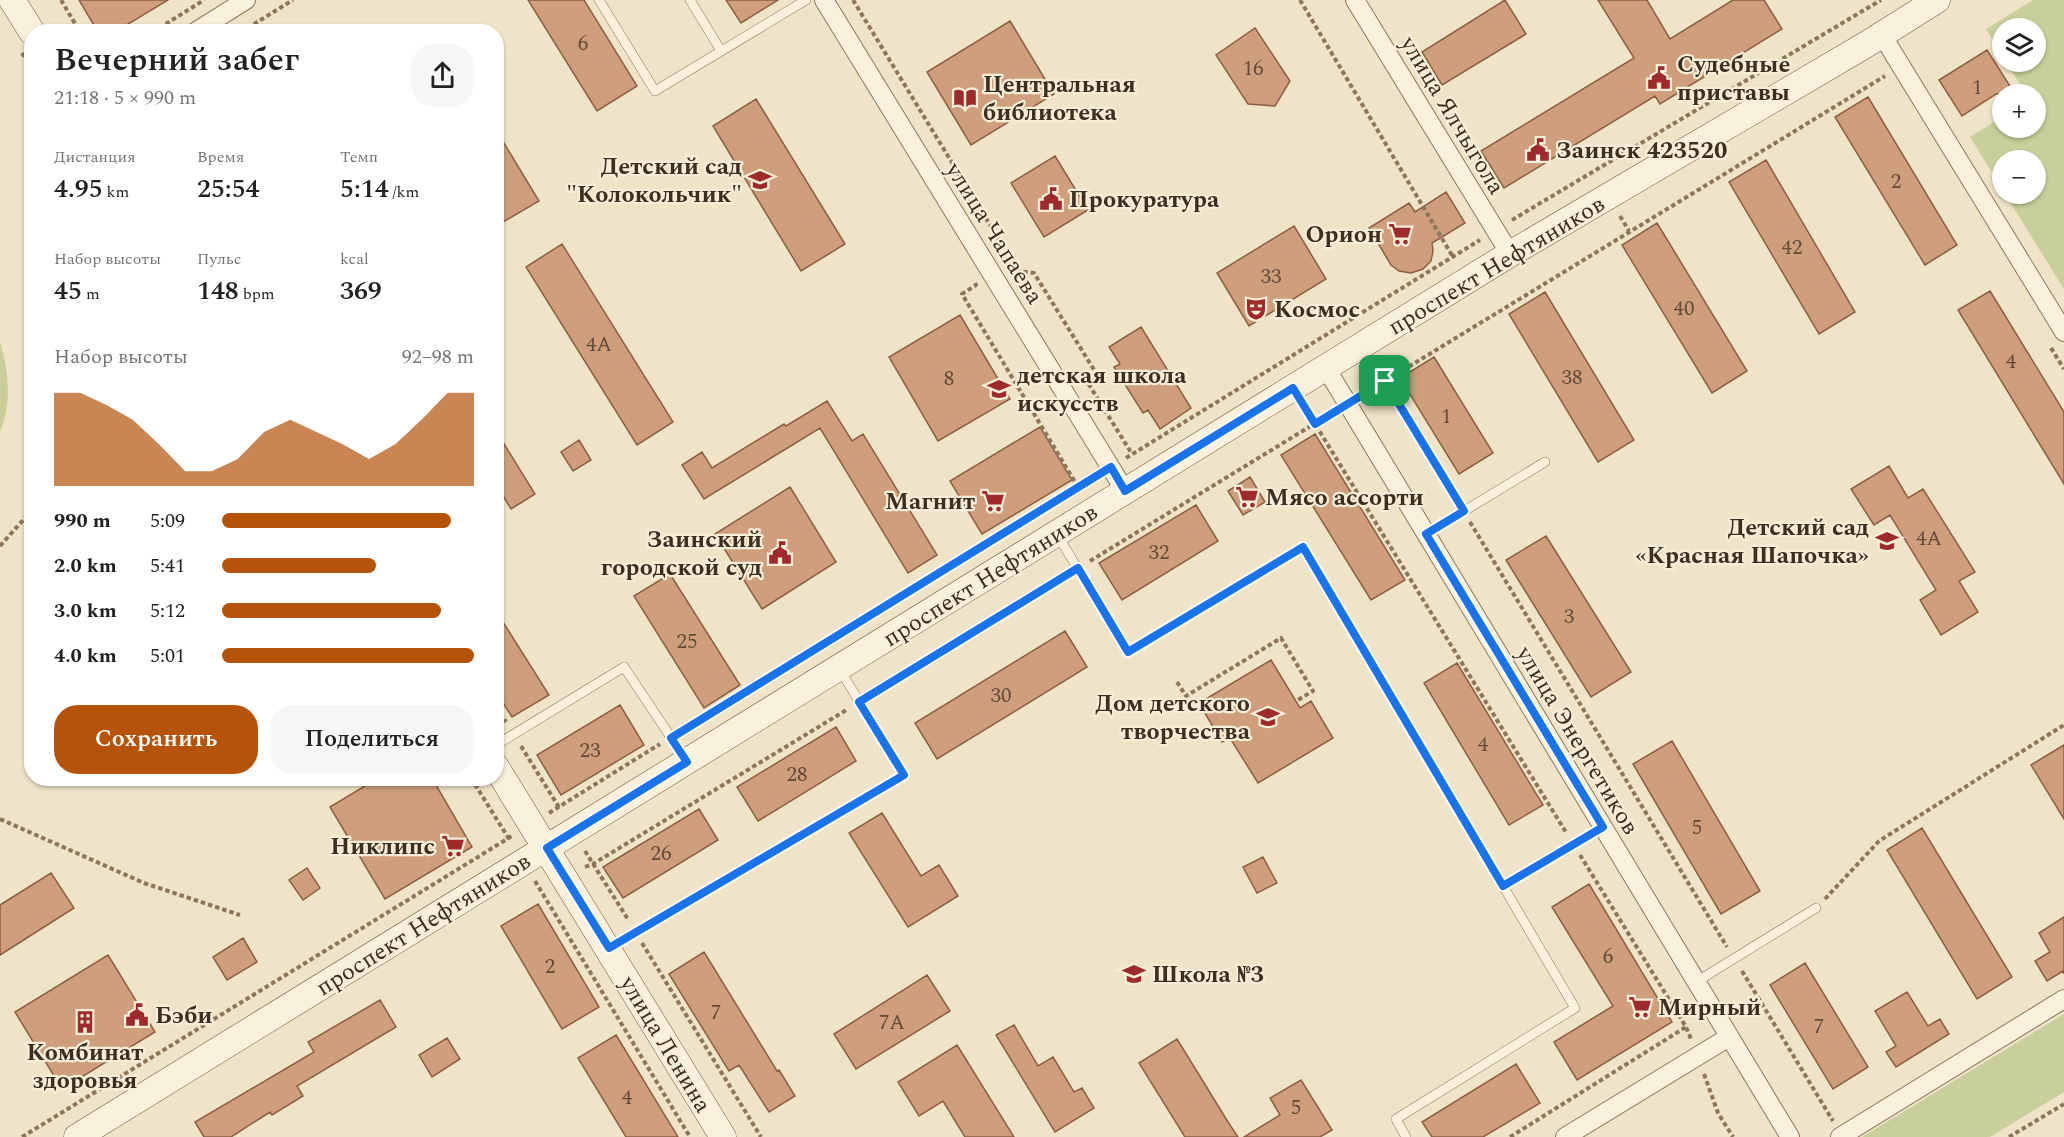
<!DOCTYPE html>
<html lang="ru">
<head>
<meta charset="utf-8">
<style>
	body { margin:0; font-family:Spectral,serif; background:#f6f6f6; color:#222; height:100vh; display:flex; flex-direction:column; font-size:22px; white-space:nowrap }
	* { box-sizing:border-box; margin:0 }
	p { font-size:20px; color:#767676 }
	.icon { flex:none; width:33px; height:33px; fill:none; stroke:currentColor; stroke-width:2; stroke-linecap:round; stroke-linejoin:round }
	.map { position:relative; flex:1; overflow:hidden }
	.details { position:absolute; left:24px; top:24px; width:480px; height:762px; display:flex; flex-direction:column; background:#fff; border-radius:24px; box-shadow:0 2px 4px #0004 }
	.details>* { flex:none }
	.controls { position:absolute; left:1992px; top:18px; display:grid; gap:12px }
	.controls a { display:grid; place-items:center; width:54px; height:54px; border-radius:50%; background:#fff; box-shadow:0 2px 4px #0004; font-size:30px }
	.pin { position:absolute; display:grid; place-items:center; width:51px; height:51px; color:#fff; margin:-26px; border-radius:12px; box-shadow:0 3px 9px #0006 }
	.round { display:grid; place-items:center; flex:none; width:63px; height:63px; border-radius:24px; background:#f6f6f6 }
	.head { display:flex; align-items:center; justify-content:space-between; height:102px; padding:0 30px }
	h1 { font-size:33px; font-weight:600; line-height:45px }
	.figures { display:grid; grid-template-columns:repeat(3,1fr); gap:9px; height:102px; padding:6px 30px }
	.figures div { display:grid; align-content:center }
	.figures b { font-size:26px; font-weight:600 }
	.figures small { font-size:16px; font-weight:400 }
	.figures p { font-size:16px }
	.chart { height:168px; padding:12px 30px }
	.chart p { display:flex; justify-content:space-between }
	.chart svg { width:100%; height:108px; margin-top:6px; fill:#b45309; opacity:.7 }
	.primary-button { display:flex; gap:12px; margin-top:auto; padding:12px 30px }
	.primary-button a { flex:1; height:69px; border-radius:24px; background:#b45309; color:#fff; font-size:24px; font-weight:600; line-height:69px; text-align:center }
	.primary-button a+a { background:#f6f6f6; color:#222 }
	ul { padding:0 30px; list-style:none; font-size:20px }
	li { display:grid; grid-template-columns:96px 72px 1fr; align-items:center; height:45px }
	li i { height:15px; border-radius:8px; background:#b45309 }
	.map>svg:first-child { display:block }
	.green { fill:#c9cf9b }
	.building { fill:#cf9f7d; stroke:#8d5f41; stroke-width:1.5 }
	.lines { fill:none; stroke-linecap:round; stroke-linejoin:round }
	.lane-casing { stroke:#8d765c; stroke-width:10 }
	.street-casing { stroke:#8d765c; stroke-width:20 }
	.secondary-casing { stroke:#6f573f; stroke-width:27 }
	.path { stroke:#8d765c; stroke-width:4; stroke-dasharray:4.5 3; stroke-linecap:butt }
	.lane { stroke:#faf1dc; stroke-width:9 }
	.street { stroke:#faf1dc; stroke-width:18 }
	.secondary { stroke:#faf1dc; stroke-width:26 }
	.route-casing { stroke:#fff; stroke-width:12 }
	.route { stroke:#1a73e8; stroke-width:8 }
	.labels { text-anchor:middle; stroke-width:4.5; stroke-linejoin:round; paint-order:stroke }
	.number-label { font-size:21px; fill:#624a37 }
	.poi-label { font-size:24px; font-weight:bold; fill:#3d2e20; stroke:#f7eed8; text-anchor:start }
	.street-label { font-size:24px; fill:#3d2e20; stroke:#f7eed8 }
</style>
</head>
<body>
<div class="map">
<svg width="2064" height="1137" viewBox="0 0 2064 1137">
	<rect width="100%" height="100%" fill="#f0e4c8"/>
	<path class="green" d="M 2033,0 L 2064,0 L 2064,289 L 2005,194 L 2036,194 L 2036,160 L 2002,160 L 2002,189 L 1970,137 L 2002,117 L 2002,128 L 2036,128 L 2036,94 L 2026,94 L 2006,62 L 2036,62 L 2036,28 L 2002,28 L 2002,56 L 1986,29 Z
		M 0,342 C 9,371 12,403 0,432 Z
		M 2064,1014 L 2064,1092 L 1990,1137 L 1862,1137 Z"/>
	<path class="building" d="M 79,0 L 168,0 L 115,32 L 98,32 Z
		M 528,0 L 584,0 L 637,86 L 597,111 Z
		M 726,0 L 778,0 L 741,23 Z
		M 1505,0 L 1526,34 L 1442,85 L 1422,52 Z
		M 1598,0 L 1647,0 L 1670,39 L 1733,0 L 1764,0 L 1782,29 L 1660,104 L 1655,96 L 1504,188 L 1481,151 L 1634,58 Z
		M 1010,21 L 1054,94 L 971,145 L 927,72 Z
		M 1255,28 L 1290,81 L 1275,106 L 1248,104 L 1216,55 Z
		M 1987,50 L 2015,94 L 1996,94 L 1962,116 L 1939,80 Z
		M 1868,97 L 1957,245 L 1925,265 L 1835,117 Z
		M 756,99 L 845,244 L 801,271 L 713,126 Z
		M 496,130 L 539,201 L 496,226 Z
		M 1055,156 L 1088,210 L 1044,237 L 1011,183 Z
		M 1766,160 L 1855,312 L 1819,334 L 1729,182 Z
		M 1446,192 L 1465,223 L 1432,243 L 1433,251 L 1431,261 L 1423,269 L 1411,273 L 1399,271 L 1391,265 L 1369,228 L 1409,203 L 1415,212 Z
		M 1657,223 L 1747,371 L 1712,393 L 1622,245 Z
		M 1294,226 L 1326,279 L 1249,326 L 1217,273 Z
		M 562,244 L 673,422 L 637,445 L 526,267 Z
		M 1990,291 L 2064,412 L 2064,484 L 1958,310 Z
		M 1545,292 L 1634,440 L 1598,462 L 1509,314 Z
		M 960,315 L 1010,399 L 938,441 L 889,357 Z
		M 1141,327 L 1191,408 L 1160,429 L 1148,410 L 1143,413 L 1114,367 L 1120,364 L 1109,347 Z
		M 1434,357 L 1493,453 L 1459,474 L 1400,378 Z
		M 827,401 L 852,441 L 863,434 L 937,555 L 908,573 L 820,428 L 704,499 L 682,465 L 702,452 L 712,468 L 784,424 L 786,426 Z
		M 1040,427 L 1072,480 L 982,534 L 950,481 Z
		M 496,431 L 535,494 L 511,509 L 496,484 Z
		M 1315,434 L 1405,580 L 1371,600 L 1281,455 Z
		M 579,440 L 591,460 L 573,471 L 561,452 Z
		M 1889,466 L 1908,498 L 1923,489 L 1975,572 L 1959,581 L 1978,612 L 1941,635 L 1920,600 L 1936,590 L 1890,515 L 1874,525 L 1851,489 Z
		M 1250,477 L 1265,502 L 1243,515 L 1228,491 Z
		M 790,487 L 836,562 L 762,609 L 715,534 Z
		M 1196,505 L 1218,541 L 1122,600 L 1099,563 Z
		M 1546,536 L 1631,672 L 1591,697 L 1506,560 Z
		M 670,574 L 740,685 L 704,708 L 634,596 Z
		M 496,611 L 549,695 L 512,717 L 496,692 Z
		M 1065,631 L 1087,667 L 937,759 L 915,723 Z
		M 1271,660 L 1300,708 L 1311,701 L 1333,738 L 1258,783 L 1230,738 L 1222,742 L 1199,703 Z
		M 1457,663 L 1543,805 L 1509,825 L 1424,683 Z
		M 620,705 L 644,745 L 561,795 L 537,755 Z
		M 836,727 L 856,761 L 758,821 L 737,787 Z
		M 1672,741 L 1760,891 L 1721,914 L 1633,764 Z
		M 2064,745 L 2064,819 L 2031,765 Z
		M 378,778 L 432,778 L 472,847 L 385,899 L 330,807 Z
		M 699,809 L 718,840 L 623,898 L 603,867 Z
		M 882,813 L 921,876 L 939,865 L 958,896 L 908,927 L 849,833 Z
		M 1922,828 L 2012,977 L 1977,999 L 1887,850 Z
		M 1263,857 L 1277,883 L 1257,893 L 1243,867 Z
		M 307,868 L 320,888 L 303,900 L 289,880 Z
		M 51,873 L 74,908 L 0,955 L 0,905 Z
		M 1589,884 L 1672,1022 L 1577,1080 L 1554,1042 L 1613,1006 L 1552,907 Z
		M 538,904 L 599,1007 L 562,1029 L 501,926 Z
		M 2064,917 L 2064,974 L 2063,971 L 2047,981 L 2035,961 L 2050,952 L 2039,933 Z
		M 243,938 L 257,962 L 227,980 L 213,957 Z
		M 704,952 L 777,1071 L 779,1070 L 795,1096 L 769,1112 L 739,1065 L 729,1071 L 669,974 Z
		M 108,955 L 155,1032 L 62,1089 L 15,1012 Z
		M 1805,963 L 1868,1067 L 1833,1089 L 1770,985 Z
		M 927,975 L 950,1011 L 856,1069 L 834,1034 Z
		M 1907,992 L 1928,1026 L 1940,1019 L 1949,1034 L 1896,1067 L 1886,1052 L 1896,1046 L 1875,1011 Z
		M 380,1000 L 396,1027 L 297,1086 L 303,1096 L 272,1115 L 270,1112 L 231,1137 L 204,1137 L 195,1122 L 314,1052 L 308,1042 Z
		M 1014,1025 L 1038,1066 L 1053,1057 L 1074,1092 L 1082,1088 L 1094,1108 L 1055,1132 L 996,1035 Z
		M 616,1035 L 678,1137 L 626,1137 L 578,1058 Z
		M 447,1038 L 460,1059 L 432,1077 L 419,1055 Z
		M 1177,1039 L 1228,1122 L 1238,1137 L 1185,1137 L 1139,1063 Z
		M 957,1045 L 1014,1137 L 965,1137 L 943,1101 L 919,1116 L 898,1082 Z
		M 1516,1064 L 1540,1103 L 1483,1137 L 1432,1137 L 1422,1122 Z
		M 1301,1080 L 1332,1130 L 1320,1137 L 1244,1137 L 1280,1115 L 1270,1098 Z"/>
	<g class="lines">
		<g class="lane-casing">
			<path id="lane" d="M 599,0 L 655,91 L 806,0
				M 690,0 L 721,51
				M 1426,534 L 1545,462
				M 1058,536 L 1128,652 L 1303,547 L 1575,1008 L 1396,1119 L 1406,1137
				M 496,745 L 624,667 L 686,760
				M 1503,886 L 1603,827
				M 609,948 L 904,775 L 840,670
				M 1696,982 L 1816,908"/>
		</g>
		<g class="street-casing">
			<path id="street" d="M 824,0 L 1125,491
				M 1355,0 L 1510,254
				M 195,32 L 246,0
				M 1882,35 L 2064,332
				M 1326,368 L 1790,1137
				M 1565,1137 L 1729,1037
				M 1840,1137 L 2064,999"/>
		</g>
		<g class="secondary-casing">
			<path id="secondary" d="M 12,0 L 32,32
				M 496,767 L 723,1137
				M 77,1137 L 1510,254 L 1867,44 L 1937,0"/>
		</g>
		<path class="path" d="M 61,0 L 80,32
			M 853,0 L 1018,271 L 1034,273 L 1096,373 L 1088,383 L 1132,454
			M 1300,0 L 1453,257
			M 153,32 L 204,0
			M 241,32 L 293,0
			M 22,53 L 32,68
			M 26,142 L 32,159
			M 1620,216 L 1629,231
			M 1512,220 L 1881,0
			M 975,283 L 976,285 L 962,294 L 1078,487
			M 2051,348 L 2064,369
			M 1374,363 L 1457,500
			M 1364,394 L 1885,76
			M 1304,406 L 1567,834
			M 1126,458 L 1480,240
			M 1470,522 L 1727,947
			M 0,546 L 32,510
			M 1090,561 L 1332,413
			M 1177,682 L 1186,696 L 1281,638 L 1313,691 L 1296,701
			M 872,694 L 1065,576
			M 496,707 L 506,722
			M 682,731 L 1095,477
			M 521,746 L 560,809
			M 471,778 L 509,839
			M 549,813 L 660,744
			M 0,819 L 144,883 L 240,915
			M 585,851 L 629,921
			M 1580,855 L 1686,1027 L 1691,1039
			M 585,867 L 593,864 L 848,709
			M 535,881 L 690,1137
			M 1825,899 L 1879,841 L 2064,725
			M 642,943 L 761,1137
			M 1742,971 L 1833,1121
			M 1704,1074 L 1718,1113 L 1733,1137
			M 22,1137 L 512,836
			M 1510,1137 L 1686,1027
			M 2009,1137 L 2064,1104"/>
		<use href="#lane" class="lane"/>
		<use href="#street" class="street"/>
		<use href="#secondary" class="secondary"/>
	</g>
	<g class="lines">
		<g class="route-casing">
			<path id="route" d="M 1385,381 L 1464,511 L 1426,534 L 1603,827 L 1503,886 L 1303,547 L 1128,652 L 1078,568 L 859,702 L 904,775 L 609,948 L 547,848 L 687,762 L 671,738 L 1111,467 L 1125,491 L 1293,388 L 1315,424 Z"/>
		</g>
		<use href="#route" class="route"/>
	</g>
	<defs>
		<g id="civic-bare" transform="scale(1.8)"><path d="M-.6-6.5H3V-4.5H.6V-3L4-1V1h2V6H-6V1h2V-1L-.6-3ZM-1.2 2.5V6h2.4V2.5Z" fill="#9e2a2b" stroke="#f7eed8" stroke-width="2.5" paint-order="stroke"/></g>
		<g id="library-bare" transform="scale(1.8)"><path d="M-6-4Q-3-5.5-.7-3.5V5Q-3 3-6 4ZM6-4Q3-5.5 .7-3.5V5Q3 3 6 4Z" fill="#9e2a2b" stroke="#f7eed8" stroke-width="2.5" paint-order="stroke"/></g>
		<g id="school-bare" transform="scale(1.8)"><path d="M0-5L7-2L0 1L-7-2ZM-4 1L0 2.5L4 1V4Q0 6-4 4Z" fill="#9e2a2b" stroke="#f7eed8" stroke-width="2.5" paint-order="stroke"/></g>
		<g id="supermarket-bare" transform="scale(1.8)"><path d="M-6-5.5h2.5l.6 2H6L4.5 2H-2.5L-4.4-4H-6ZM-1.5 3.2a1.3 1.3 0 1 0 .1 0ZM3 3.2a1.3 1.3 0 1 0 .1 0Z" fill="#9e2a2b" stroke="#f7eed8" stroke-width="2.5" paint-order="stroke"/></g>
		<g id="theatre-bare" transform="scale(1.8)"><path d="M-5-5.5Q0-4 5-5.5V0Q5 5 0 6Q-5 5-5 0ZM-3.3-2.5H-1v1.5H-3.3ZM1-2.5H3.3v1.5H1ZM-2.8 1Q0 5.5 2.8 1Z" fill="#9e2a2b" stroke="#f7eed8" stroke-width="2.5" paint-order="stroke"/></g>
		<g id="building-bare" transform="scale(1.8)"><path d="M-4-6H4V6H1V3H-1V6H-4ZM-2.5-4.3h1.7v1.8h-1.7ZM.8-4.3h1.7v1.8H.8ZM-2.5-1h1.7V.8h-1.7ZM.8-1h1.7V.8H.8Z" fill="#9e2a2b" stroke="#f7eed8" stroke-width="2.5" paint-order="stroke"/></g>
	</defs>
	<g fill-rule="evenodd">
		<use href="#civic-bare" x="1659" y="78"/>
		<use href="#library-bare" x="965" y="98"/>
		<use href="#civic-bare" x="1538" y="150"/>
		<use href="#school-bare" x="760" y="180"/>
		<use href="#civic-bare" x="1051" y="199"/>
		<use href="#supermarket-bare" x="1400" y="234"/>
		<use href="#theatre-bare" x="1256" y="309"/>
		<use href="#school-bare" x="999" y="389"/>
		<use href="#supermarket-bare" x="1247" y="497"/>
		<use href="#supermarket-bare" x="993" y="501"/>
		<use href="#school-bare" x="1887" y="541"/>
		<use href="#civic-bare" x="780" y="553"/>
		<use href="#school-bare" x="1268" y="717"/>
		<use href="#supermarket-bare" x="453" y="846"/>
		<use href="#school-bare" x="1134" y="974"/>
		<use href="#supermarket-bare" x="1640" y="1007"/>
		<use href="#civic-bare" x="137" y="1015"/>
		<use href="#building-bare" x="85" y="1022"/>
	</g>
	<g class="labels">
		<g class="number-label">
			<text x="583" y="50">6</text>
			<text x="1253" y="75">16</text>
			<text x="1977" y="94">1</text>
			<text x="1896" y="188">2</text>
			<text x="1792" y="254">42</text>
			<text x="1271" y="283">33</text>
			<text x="1684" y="315">40</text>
			<text x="599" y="351">4А</text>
			<text x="2011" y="368">4</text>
			<text x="1572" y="384">38</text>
			<text x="949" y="385">8</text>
			<text x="1446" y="423">1</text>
			<text x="1929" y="545">4А</text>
			<text x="1159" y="559">32</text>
			<text x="1569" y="623">3</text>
			<text x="687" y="648">25</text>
			<text x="1001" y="702">30</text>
			<text x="1483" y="751">4</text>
			<text x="590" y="757">23</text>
			<text x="797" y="781">28</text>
			<text x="1697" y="834">5</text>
			<text x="661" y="860">26</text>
			<text x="1608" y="963">6</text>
			<text x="550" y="973">2</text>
			<text x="716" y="1019">7</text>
			<text x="892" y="1029">7А</text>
			<text x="1819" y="1033">7</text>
			<text x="627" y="1104">4</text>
			<text x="1296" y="1114">5</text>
		</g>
		<g class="poi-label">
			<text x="1677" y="72">Судебные<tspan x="1677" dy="28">приставы</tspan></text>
			<text x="983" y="92">Центральная<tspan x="983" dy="28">библиотека</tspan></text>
			<text x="1556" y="158">Заинск 423520</text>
			<text x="742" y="174" text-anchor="end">Детский сад<tspan x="742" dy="28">"Колокольчик"</tspan></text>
			<text x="1069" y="207">Прокуратура</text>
			<text x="1382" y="242" text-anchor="end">Орион</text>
			<text x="1274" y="317">Космос</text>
			<text x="1017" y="383">детская школа<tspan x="1017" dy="28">искусств</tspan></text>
			<text x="1265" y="505">Мясо ассорти</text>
			<text x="975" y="509" text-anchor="end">Магнит</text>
			<text x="1869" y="535" text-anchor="end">Детский сад<tspan x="1869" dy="28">«Красная Шапочка»</tspan></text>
			<text x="762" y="547" text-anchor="end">Заинский<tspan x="762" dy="28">городской суд</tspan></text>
			<text x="1250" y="711" text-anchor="end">Дом детского<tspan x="1250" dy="28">творчества</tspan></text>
			<text x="435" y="854" text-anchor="end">Никлипс</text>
			<text x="1152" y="982">Школа №3</text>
			<text x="1658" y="1015">Мирный</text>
			<text x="155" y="1023">Бэби</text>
			<text x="85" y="1060" text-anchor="middle">Комбинат<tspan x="85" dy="28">здоровья</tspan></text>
		</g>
		<g class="street-label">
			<text transform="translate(1453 115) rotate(59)" y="8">улица Ялчыгола</text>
			<text transform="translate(995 233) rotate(58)" y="8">улица Чапаева</text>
			<text transform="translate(1496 265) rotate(-31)" y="8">проспект Нефтяников</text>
			<text transform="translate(990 575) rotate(-32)" y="8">проспект Нефтяников</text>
			<text transform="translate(1578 740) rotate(59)" y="8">улица Энергетиков</text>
			<text transform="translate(423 924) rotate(-32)" y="8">проспект Нефтяников</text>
			<text transform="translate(666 1044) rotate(59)" y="8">улица Ленина</text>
		</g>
	</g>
</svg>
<div class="controls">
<a><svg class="icon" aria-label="layers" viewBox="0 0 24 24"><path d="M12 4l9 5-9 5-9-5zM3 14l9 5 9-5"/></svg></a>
<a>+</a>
<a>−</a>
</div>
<div class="pin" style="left:1385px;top:381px;background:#1e9e55"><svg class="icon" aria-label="arrive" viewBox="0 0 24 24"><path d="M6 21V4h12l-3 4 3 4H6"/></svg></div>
<section class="details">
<div class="head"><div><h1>Вечерний забег</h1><p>21:18 · 5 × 990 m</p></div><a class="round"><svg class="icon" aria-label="share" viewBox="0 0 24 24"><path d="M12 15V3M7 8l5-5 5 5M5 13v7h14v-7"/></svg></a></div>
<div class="figures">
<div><p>Дистанция</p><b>4.95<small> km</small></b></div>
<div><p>Время</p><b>25:54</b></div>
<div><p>Темп</p><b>5:14<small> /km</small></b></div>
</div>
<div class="figures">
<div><p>Набор высоты</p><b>45<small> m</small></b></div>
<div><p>Пульс</p><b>148<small> bpm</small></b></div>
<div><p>kcal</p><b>369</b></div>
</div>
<div class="chart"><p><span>Набор высоты</span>92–98 m</p>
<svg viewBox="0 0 160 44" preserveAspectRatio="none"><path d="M0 44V6L10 6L20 11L30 17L40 27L50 38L60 38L70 33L80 22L90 17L100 22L110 27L120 33L130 27L140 17L150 6L160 6V44z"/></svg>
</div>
<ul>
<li><b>990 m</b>5:09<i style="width:91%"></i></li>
<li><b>2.0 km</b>5:41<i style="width:61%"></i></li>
<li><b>3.0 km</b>5:12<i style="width:87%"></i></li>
<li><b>4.0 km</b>5:01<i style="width:100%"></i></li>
</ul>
<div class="primary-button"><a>Сохранить</a><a>Поделиться</a></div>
</section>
</div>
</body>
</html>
